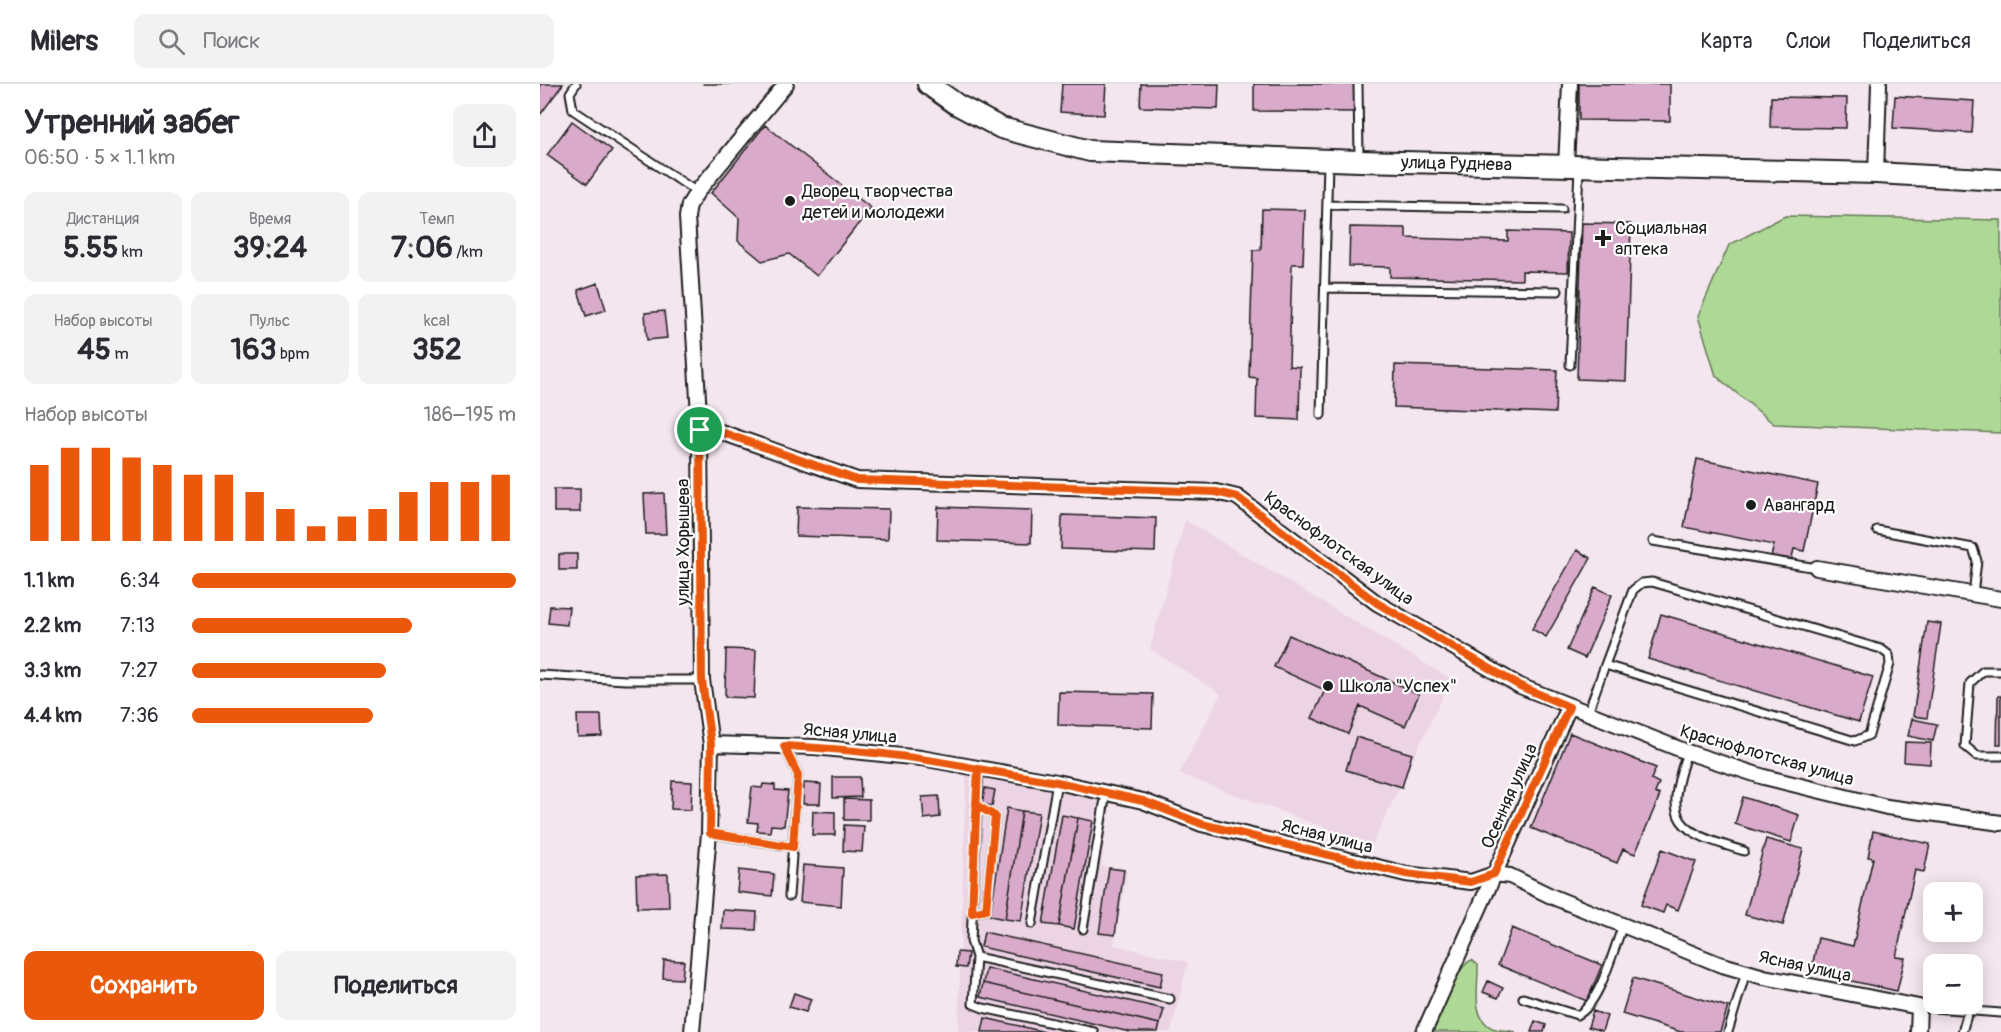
<!DOCTYPE html>
<html lang="ru">
<head>
<meta charset="utf-8">
<style>
	body { margin:0; font-family:Pangolin,sans-serif; background:#f2f2f3; color:#2b2b33; height:100vh; display:flex; flex-direction:column; font-size:22px; white-space:nowrap }
	* { box-sizing:border-box; margin:0 }
	p { font-size:20px; color:#7c7c81 }
	.icon { flex:none; width:33px; height:33px; fill:none; stroke:currentColor; stroke-width:2; stroke-linecap:round; stroke-linejoin:round }
	.map { position:relative; flex:1; overflow:hidden }
	.panel { display:flex; flex-direction:column; background:#fff; width:540px }
	.panel>* { flex:none }
	.buttons { position:absolute; left:1383px; top:798px; display:grid; gap:12px }
	.buttons a { display:grid; place-items:center; width:60px; height:60px; border-radius:12px; background:#fff; box-shadow:0 3px 15px #0003; font-size:30px }
	.pin { position:absolute; display:grid; place-items:center; width:51px; height:51px; color:#fff; margin:-26px; border:3px solid #fff; border-radius:50%; box-shadow:0 2px 6px #0007 }
	.round { display:grid; place-items:center; flex:none; width:63px; height:63px; border-radius:12px; background:#f2f2f3 }
	.summary { display:flex; align-items:center; justify-content:space-between; height:102px; padding:0 24px }
	h1 { font-size:33px; font-weight:700; line-height:45px }
	.figures { display:grid; grid-template-columns:repeat(3,1fr); gap:9px; height:102px; padding:6px 24px }
	.figures div { display:grid; align-content:center; border-radius:12px; background:#f2f2f3; text-align:center }
	.figures b { font-size:30px; font-weight:700 }
	.figures small { font-size:16px; font-weight:400 }
	.figures p { font-size:16px }
	.chart { height:168px; padding:12px 24px }
	.chart p { display:flex; justify-content:space-between }
	.chart svg { width:100%; height:108px; margin-top:6px; stroke:#ea580c; stroke-width:6 }
	.action { display:flex; gap:12px; margin-top:auto; padding:12px 24px }
	.action a { flex:1; height:69px; border-radius:12px; background:#ea580c; color:#fff; font-size:24px; font-weight:700; line-height:69px; text-align:center }
	.action a+a { background:#f2f2f3; color:#2b2b33 }
	ul { padding:0 24px; list-style:none; font-size:20px }
	li { display:grid; grid-template-columns:96px 72px 1fr; align-items:center; height:45px }
	li i { height:15px; border-radius:8px; background:#ea580c }
	header { display:flex; align-items:center; gap:36px; box-sizing:border-box; height:84px; padding:0 30px; background:#fff; border-bottom:2px solid #e1e1e2 }
	header strong { font-size:28px }
	nav { display:flex; gap:33px; margin-inline-start:auto; font-size:21px }
	.search { width:420px; height:54px; background:#f2f2f3; display:flex; align-items:center; gap:15px; box-sizing:border-box; padding:0 21px; border-radius:12px; color:#7c7c81; font-size:22px }
	main { display:flex; flex:1; min-height:0 }
	.map>svg:first-child { display:block }
	.built { fill:#ecd4e4 }
	.green { fill:#aed895; stroke:#657a58; stroke-width:1.5 }
	.building { fill:#d9aaca; stroke:#1c1c1c; stroke-width:1.5 }
	.lines { fill:none; stroke-linecap:round; stroke-linejoin:round }
	.lane-casing { stroke:#1c1c1c; stroke-width:11 }
	.street-casing { stroke:#1c1c1c; stroke-width:18 }
	.secondary-casing { stroke:#1c1c1c; stroke-width:24 }
	.lane { stroke:#fff; stroke-width:7 }
	.street { stroke:#fff; stroke-width:14 }
	.secondary { stroke:#fff; stroke-width:20 }
	.tram { stroke:#1c1c1c; stroke-width:1.5 }
	.route-casing { stroke:#fff; stroke-width:12 }
	.route { stroke:#ea580c; stroke-width:8 }
	.poi-dot { fill:#1c1c1c; stroke:#fff; stroke-width:2 }
	.labels { text-anchor:middle; stroke-width:4.5; stroke-linejoin:round; paint-order:stroke }
	.street-label { font-size:18px; fill:#1c1c1c; stroke:#fff }
	.poi-label { font-size:18px; fill:#1c1c1c; stroke:#fff; text-anchor:start }
</style>
</head>
<body>
<header>
<strong>Milers</strong>
<div class="search"><svg class="icon" aria-label="search" viewBox="0 0 24 24"><circle cx="10" cy="10" r="6"/><path d="M15 15l6 6"/></svg>Поиск</div>
<nav><a>Карта</a><a>Слои</a><a>Поделиться</a></nav>
</header>
<main>
<section class="panel">
<div class="summary"><div><h1>Утренний забег</h1><p>06:50 · 5 × 1.1 km</p></div><a class="round"><svg class="icon" aria-label="share" viewBox="0 0 24 24"><path d="M12 15V3M7 8l5-5 5 5M5 13v7h14v-7"/></svg></a></div>
<div class="figures">
<div><p>Дистанция</p><b>5.55<small> km</small></b></div>
<div><p>Время</p><b>39:24</b></div>
<div><p>Темп</p><b>7:06<small> /km</small></b></div>
</div>
<div class="figures">
<div><p>Набор высоты</p><b>45<small> m</small></b></div>
<div><p>Пульс</p><b>163<small> bpm</small></b></div>
<div><p>kcal</p><b>352</b></div>
</div>
<div class="chart"><p><span>Набор высоты</span>186–195 m</p>
<svg viewBox="0 0 160 44" preserveAspectRatio="none"><path d="M5 44V13M15 44V6M25 44V6M35 44V10M45 44V13M55 44V17M65 44V17M75 44V24M85 44V31M95 44V38M105 44V34M115 44V31M125 44V24M135 44V20M145 44V20M155 44V17"/></svg>
</div>
<ul>
<li><b>1.1 km</b>6:34<i style="width:100%"></i></li>
<li><b>2.2 km</b>7:13<i style="width:68%"></i></li>
<li><b>3.3 km</b>7:27<i style="width:60%"></i></li>
<li><b>4.4 km</b>7:36<i style="width:56%"></i></li>
</ul>
<div class="action"><a>Сохранить</a><a>Поделиться</a></div>
</section>
<div class="map">
<svg width="1461" height="948" viewBox="0 0 1461 948">
	<rect width="100%" height="100%" fill="#f4e6ef"/>
	<filter id="ink" filterUnits="userSpaceOnUse"><feTurbulence type="fractalNoise" baseFrequency=".0167" numOctaves="2"/><feDisplacementMap in="SourceGraphic" scale="12" xChannelSelector="R" yChannelSelector="G"/><feConvolveMatrix kernelMatrix="1 2 1 2 8 2 1 2 1" color-interpolation-filters="sRGB"/></filter>
	<g filter="url(#ink)">
		<path class="built" d="M 645,436 L 911,595 L 832,761 L 639,690 L 681,610 L 610,565 Z
			M 426,688 L 571,713 L 561,782 L 587,787 L 574,861 L 648,878 L 631,948 L 418,948 Z"/>
		<path class="green" d="M 1245,132 L 1461,136 L 1461,349 L 1234,340 L 1176,292 L 1158,232 L 1189,161 Z
			M 932,876 L 938,881 C 939,900 930,933 952,944 C 959,947 969,946 976,948 L 892,948 C 900,932 916,881 932,876 Z"/>
		<path class="building" d="M 0,0 L 23,0 L 0,31 Z
			M 522,0 L 566,0 L 564,31 L 520,28 Z
			M 601,0 L 679,0 L 678,25 L 600,23 Z
			M 714,0 L 814,0 L 814,28 L 714,27 Z
			M 1039,0 L 1130,0 L 1130,37 L 1039,36 Z
			M 1355,12 L 1434,17 L 1432,49 L 1353,44 Z
			M 1231,13 L 1307,14 L 1306,44 L 1230,43 Z
			M 32,37 L 72,66 L 47,100 L 7,71 Z
			M 225,41 L 331,124 L 277,192 L 249,170 L 222,177 L 198,157 L 199,134 L 171,109 Z
			M 722,125 L 765,126 L 763,180 L 752,180 L 749,282 L 760,283 L 759,336 L 716,334 L 717,294 L 709,293 L 713,166 L 721,166 Z
			M 1042,139 L 1091,140 L 1086,297 L 1037,295 Z
			M 810,143 L 866,144 L 866,154 L 968,157 L 968,147 L 1029,149 L 1028,188 L 982,187 L 982,196 L 850,193 L 850,183 L 809,182 Z
			M 58,199 L 66,226 L 46,232 L 38,206 Z
			M 124,227 L 127,254 L 107,256 L 105,229 Z
			M 855,281 L 1017,286 L 1015,329 L 854,323 Z
			M 1157,375 L 1278,400 L 1264,467 L 1254,465 L 1251,477 L 1231,473 L 1234,461 L 1144,443 Z
			M 14,405 L 40,405 L 40,428 L 14,428 Z
			M 124,409 L 126,450 L 106,450 L 104,410 Z
			M 257,423 L 349,425 L 348,455 L 256,452 Z
			M 398,423 L 492,426 L 491,459 L 397,456 Z
			M 522,431 L 616,434 L 615,468 L 521,465 Z
			M 1037,466 L 1051,474 L 1006,553 L 992,545 Z
			M 19,470 L 37,470 L 37,486 L 19,486 Z
			M 1055,503 L 1072,511 L 1045,574 L 1027,566 Z
			M 10,522 L 29,523 L 27,541 L 8,539 Z
			M 1121,530 L 1333,593 L 1319,638 L 1108,575 Z
			M 1387,538 L 1401,540 L 1387,634 L 1373,632 Z
			M 749,551 L 879,610 L 865,642 L 820,622 L 808,650 L 772,634 L 785,606 L 734,583 Z
			M 186,565 L 216,566 L 214,614 L 185,613 Z
			M 519,608 L 613,610 L 612,644 L 518,641 Z
			M 1458,612 L 1461,612 L 1461,660 L 1457,660 Z
			M 37,631 L 61,631 L 62,652 L 38,653 Z
			M 1372,635 L 1397,640 L 1393,657 L 1368,652 Z
			M 1030,649 L 1116,684 L 1111,695 L 1119,699 L 1115,709 L 1120,711 L 1095,770 L 1083,765 L 1077,779 L 991,744 Z
			M 816,653 L 872,670 L 862,703 L 806,686 Z
			M 1365,658 L 1391,659 L 1390,680 L 1364,678 Z
			M 293,693 L 320,693 L 321,713 L 293,714 Z
			M 132,697 L 152,698 L 151,726 L 131,725 Z
			M 264,699 L 281,700 L 280,720 L 263,720 Z
			M 223,700 L 235,701 L 235,706 L 248,707 L 244,742 L 231,741 L 230,748 L 217,747 L 218,739 L 208,738 L 212,703 L 222,704 Z
			M 445,704 L 455,706 L 452,722 L 442,720 Z
			M 399,712 L 400,733 L 384,735 L 382,713 Z
			M 1203,713 L 1259,731 L 1251,758 L 1195,740 Z
			M 304,715 L 329,716 L 329,736 L 304,736 Z
			M 467,724 L 482,727 L 465,835 L 450,832 Z
			M 273,727 L 295,728 L 295,751 L 272,751 Z
			M 482,727 L 499,729 L 481,837 L 465,835 Z
			M 522,731 L 538,734 L 519,842 L 503,840 Z
			M 538,734 L 553,737 L 534,845 L 519,842 Z
			M 304,741 L 324,742 L 322,768 L 303,767 Z
			M 1333,747 L 1390,760 L 1384,788 L 1375,786 L 1356,873 L 1365,874 L 1357,907 L 1271,888 L 1278,854 L 1313,862 L 1333,774 L 1328,773 Z
			M 1226,755 L 1263,765 L 1243,841 L 1205,831 Z
			M 1122,765 L 1156,778 L 1138,826 L 1126,821 L 1123,829 L 1101,821 Z
			M 263,781 L 303,784 L 301,822 L 260,818 Z
			M 569,784 L 584,786 L 575,851 L 559,849 Z
			M 199,786 L 234,790 L 232,812 L 197,808 Z
			M 128,790 L 129,823 L 97,824 L 96,791 Z
			M 183,826 L 217,828 L 216,846 L 182,845 Z
			M 972,844 L 1062,881 L 1047,917 L 958,881 Z
			M 444,848 L 623,888 L 620,903 L 441,863 Z
			M 417,868 L 428,869 L 426,884 L 416,883 Z
			M 124,876 L 144,877 L 142,895 L 123,894 Z
			M 446,884 L 624,925 L 620,940 L 443,899 Z
			M 1093,894 L 1188,923 L 1180,948 L 1141,948 L 1082,930 Z
			M 948,897 L 963,904 L 958,914 L 943,908 Z
			M 1391,898 L 1394,898 L 1394,915 L 1389,914 Z
			M 443,899 L 620,940 L 618,948 L 590,948 L 440,913 Z
			M 254,909 L 271,915 L 266,928 L 249,923 Z
			M 1053,927 L 1067,932 L 1062,947 L 1048,943 Z
			M 445,934 L 505,948 L 442,948 Z
			M 995,937 L 1006,941 L 1004,948 L 991,948 Z"/>
		<g class="lines">
			<g class="lane-casing">
				<path id="lane" d="M 36,0 L 30,9 L 33,26 L 157,108
					M 818,0 L 819,75
					M 787,121 L 1022,125
					M 785,204 L 1018,207
					M 1030,281 L 1039,85
					M 781,331 L 788,79
					M 1337,446 L 1433,464 L 1437,477 L 1433,510
					M 1113,457 L 1277,484
					M 1461,587 L 1443,587 L 1430,599 L 1425,662 L 1437,672 L 1461,672
					M 0,591 L 86,596 L 162,596
					M 1047,631 L 1065,581 L 1315,657 L 1329,651 L 1350,580 L 1349,571 L 1341,565 L 1112,498 L 1102,499 L 1093,506 L 1065,581
					M 244,662 L 258,691 L 249,812
					M 1147,668 C 1123,739 1136,747 1204,767
					M 439,685 L 431,857 L 436,873 L 433,920 L 443,924 L 554,948
					M 169,749 L 253,763
					M 432,829 L 446,826 L 455,732 L 436,721
					M 492,840 L 517,698
					M 543,845 L 566,709
					M 436,873 L 630,915
					M 983,914 L 1037,931 C 1059,922 1074,864 1083,841
					M 1379,923 L 1461,929
					M 1188,948 L 1206,888
					M 1422,948 L 1428,928"/>
			</g>
			<g class="street-casing">
				<path id="street" d="M 1026,82 L 1030,0
					M 1336,89 L 1339,0
					M 160,347 L 181,348 L 317,396 L 676,408 L 697,413 L 837,519 L 980,602 L 1147,668 L 1224,693 L 1347,723 L 1461,739
					M 1277,484 L 1461,515
					M 171,660 L 275,663 L 381,674 L 517,698 L 603,717 L 662,740 L 866,790 L 931,798 L 954,790 L 970,792 L 1013,813 L 1179,880 L 1224,893 L 1379,923 L 1378,948
					M 152,948 L 169,749 L 171,660 L 162,596 L 160,347 L 147,133 L 149,121 L 157,108 L 246,0
					M 884,948 L 1029,623"/>
			</g>
			<g class="secondary-casing">
				<g id="secondary">
					<path id="s1" d="M 388,0 L 416,20 L 461,44 L 550,67 L 819,77 L 1336,89 L 1461,96"/>
				</g>
			</g>
			<use href="#lane" class="lane"/>
			<use href="#street" class="street"/>
			<use href="#secondary" class="secondary"/>
			<path class="tram" d="M 163,0 L 190,0"/>
		</g>
	</g>
	<g class="lines" filter="url(#ink)">
		<g class="route-casing">
			<path id="route" d="M 160,346 L 162,596 L 171,660 L 170,749 L 253,763 L 258,691 L 244,662 C 309,665 374,672 438,685 L 432,829 L 446,826 L 455,732 L 436,721 L 438,685 L 517,698 L 603,717 L 662,740 L 866,790 L 931,798 L 954,790 L 1029,623 L 980,602 L 837,519 L 697,413 L 676,408 L 317,396 L 181,348 L 160,346"/>
		</g>
		<use href="#route" class="route"/>
	</g>
	<g class="poi-dot">
		<circle cx="250" cy="117" r="6"/>
		<path d="M1060 145h6v6h6v6h-6v6h-6v-6h-6v-6h6z"/>
		<circle cx="1211" cy="421" r="6"/>
		<circle cx="788" cy="602" r="6"/>
	</g>
	<g class="labels">
		<g class="street-label">
			<text dy="6" stroke="none"><textPath href="#s1" startOffset="544">улица Руднева</textPath></text>
			<text transform="translate(143 458) rotate(-90)" y="6">улица Хорышева</text>
			<text transform="translate(799 464) rotate(36)" y="6">Краснофлотская улица</text>
			<text transform="translate(310 649) rotate(5)" y="6">Ясная улица</text>
			<text transform="translate(1227 671) rotate(16)" y="6">Краснофлотская улица</text>
			<text transform="translate(969 712) rotate(-66)" y="6">Осенняя улица</text>
			<text transform="translate(787 752) rotate(14)" y="6">Ясная улица</text>
			<text transform="translate(1265 882) rotate(12)" y="6">Ясная улица</text>
		</g>
		<g class="poi-label">
			<text x="262" y="113">Дворец творчества<tspan x="262" dy="21">детей и молодежи</tspan></text>
			<text x="1075" y="150">Социальная<tspan x="1075" dy="21">аптека</tspan></text>
			<text x="1223" y="427">Авангард</text>
			<text x="800" y="608">Школа "Успех"</text>
		</g>
	</g>
</svg>
<div class="buttons">
<a>+</a>
<a>−</a>
</div>
<div class="pin" style="left:160px;top:346px;background:#1e9e55"><svg class="icon" aria-label="arrive" viewBox="0 0 24 24"><path d="M6 21V4h12l-3 4 3 4H6"/></svg></div>
</div>
</main>
</body>
</html>
